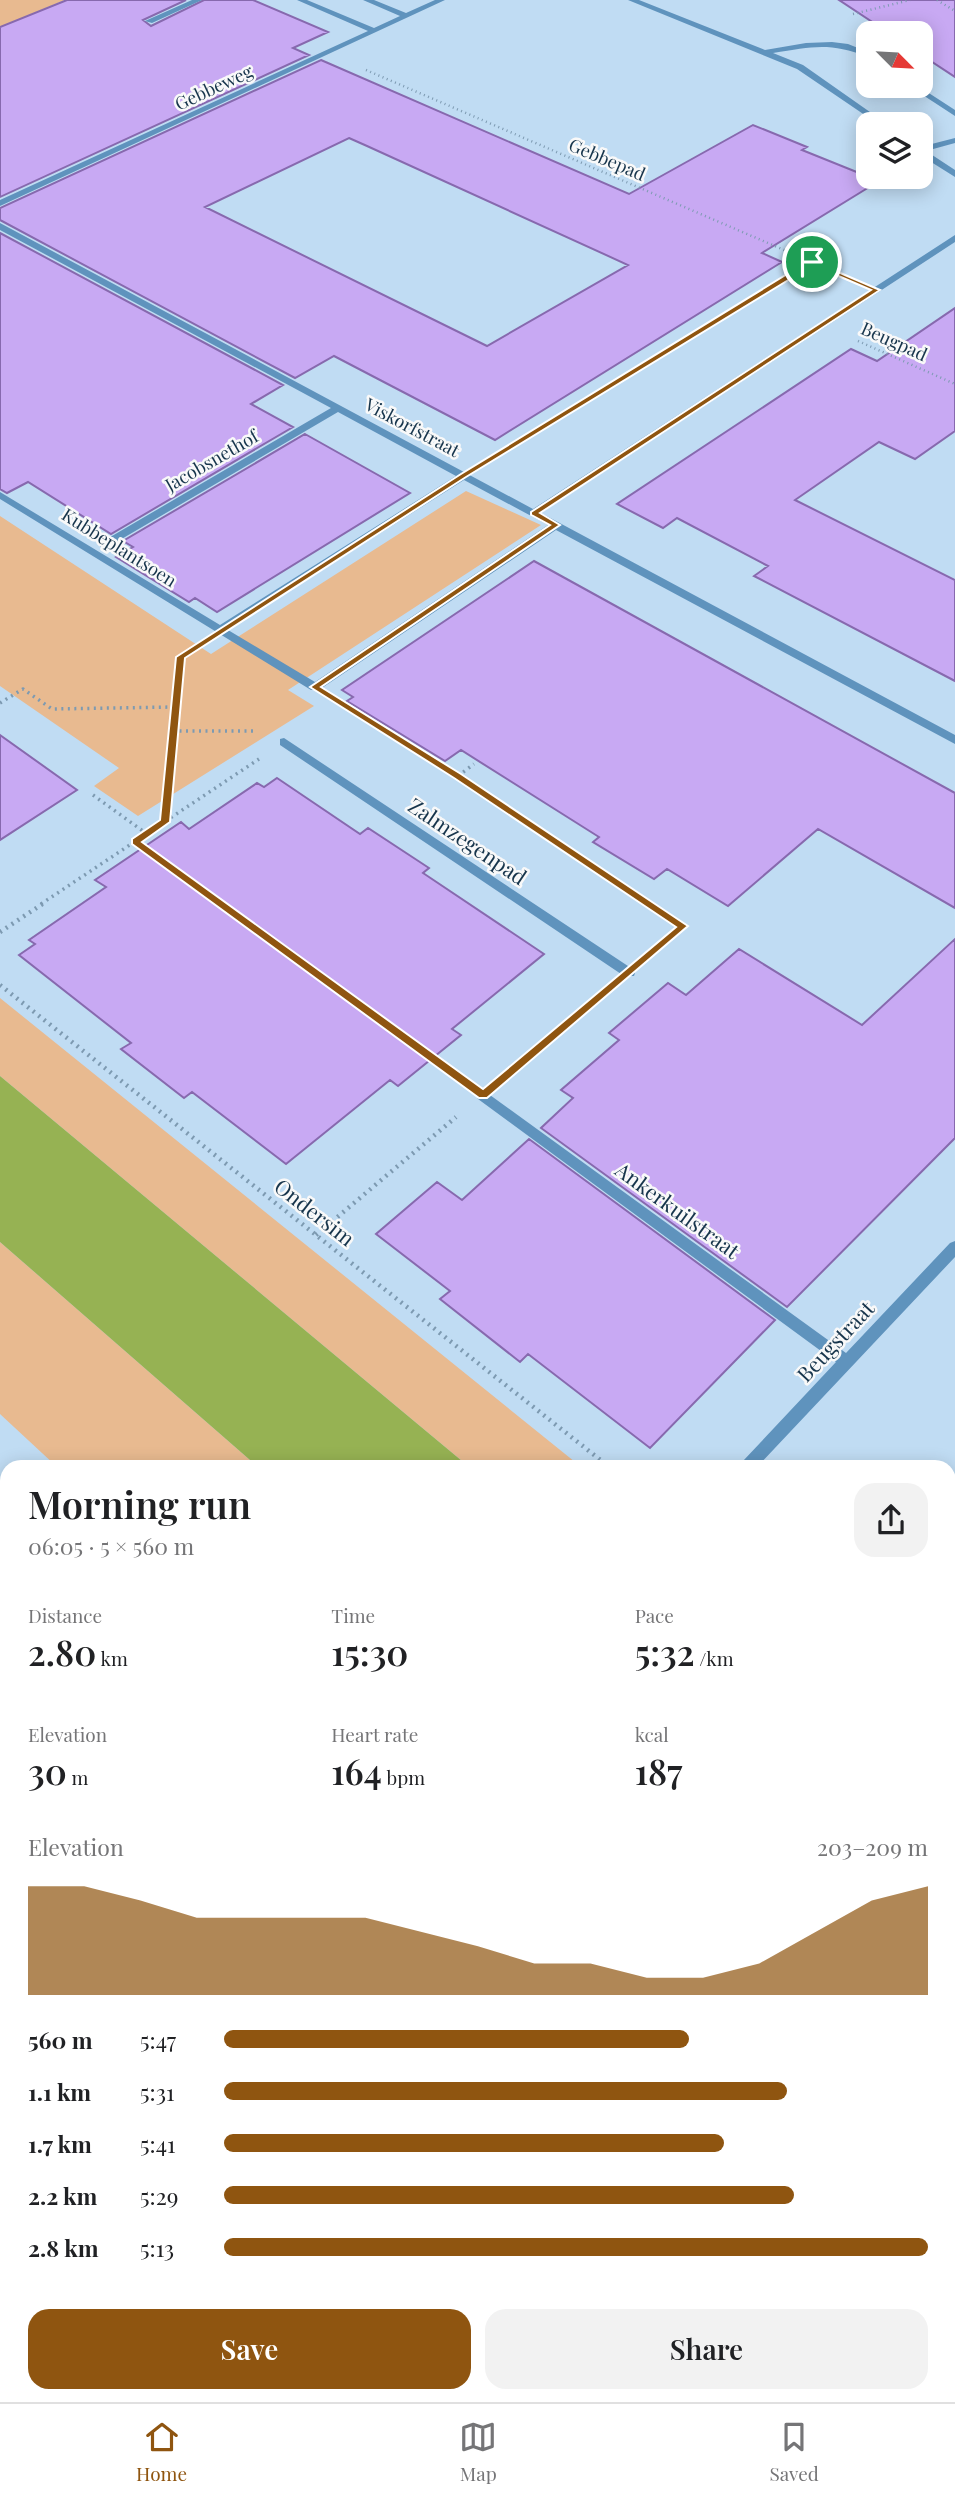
<!DOCTYPE html>
<html lang="en">
<head>
<meta charset="utf-8">
<style>
	body { margin:0; font-family:"Playfair Display",serif; background:#f2f2f2; color:#202124; height:100vh; display:flex; flex-direction:column; font-size:26px; white-space:nowrap }
	* { box-sizing:border-box; margin:0 }
	p { font-size:23px; color:#757577 }
	.icon { flex:none; width:38px; height:38px; fill:none; stroke:currentColor; stroke-width:2; stroke-linecap:round; stroke-linejoin:round }
	.map { position:relative; flex:1; overflow:hidden }
	.panel { position:absolute; left:0px; top:1460px; width:956px; height:943px; display:flex; flex-direction:column; background:#fff; border-radius:21px 21px 0 0; box-shadow:0 4px 18px #0003 }
	.panel>* { flex:none }
	.needle { width:46px; rotate:114deg }
	.fabs { position:absolute; left:856px; top:21px; display:grid; gap:14px }
	.fabs a { display:grid; place-items:center; width:77px; height:77px; border-radius:14px; background:#fff; box-shadow:0 4px 18px #0003; font-size:35px }
	.pin { position:absolute; display:grid; place-items:center; width:60px; height:60px; color:#fff; margin:-30px; border:4px solid #fff; border-radius:50%; box-shadow:0 2px 7px #0007 }
	.round { display:grid; place-items:center; flex:none; width:74px; height:74px; border-radius:21px; background:#f2f2f2 }
	.summary { display:flex; align-items:center; justify-content:space-between; height:119px; padding:0 28px }
	h1 { font-size:38px; font-weight:600; line-height:52px }
	.stats { display:grid; grid-template-columns:repeat(3,1fr); gap:10px; height:119px; padding:7px 28px }
	.stats div { display:grid; align-content:center }
	.stats b { font-size:35px; font-weight:600 }
	.stats small { font-size:19px; font-weight:400 }
	.stats p { font-size:19px }
	.chart { height:196px; padding:14px 28px }
	.chart p { display:flex; justify-content:space-between }
	.chart svg { width:100%; height:126px; margin-top:7px; fill:#8f5510; opacity:.7 }
	.primary-button { display:flex; gap:14px; margin-top:auto; padding:14px 28px }
	.primary-button a { flex:1; height:80px; border-radius:21px; background:#8f5510; color:#fff; font-size:28px; font-weight:600; line-height:80px; text-align:center }
	.primary-button a+a { background:#f2f2f2; color:#202124 }
	ul { padding:0 28px; list-style:none; font-size:23px }
	li { display:grid; grid-template-columns:112px 84px 1fr; align-items:center; height:52px }
	li i { height:18px; border-radius:9px; background:#8f5510 }
	.tabs { display:flex; justify-content:space-around; align-items:center; height:98px; border-top:2px solid #e0e0e0; background:#fff; font-size:19px; color:#757577 }
	.tabs a { display:grid; justify-items:center; gap:4px }
	.tabs .active { color:#8f5510 }
	.map>svg:first-child { display:block }
	.green { fill:#e8ba90 }
	.water { fill:#96b253 }
	.building { fill:#c8a9f3; stroke:#8769ae; stroke-width:2; fill-rule:evenodd }
	.lines { fill:none; stroke-linecap:round; stroke-linejoin:round }
	.path-far2 { stroke:#7d9ab1; stroke-width:2.5; stroke-dasharray:1 3.5; stroke-linecap:butt }
	.path-far1 { stroke:#7d9ab1; stroke-width:3.5; stroke-dasharray:2 4.5; stroke-linecap:butt }
	.path { stroke:#7d9ab1; stroke-width:4.5; stroke-dasharray:2 5; stroke-linecap:butt }
	.street { fill:#5f93bd; fill-rule:evenodd }
	.route { fill:#8f5510; stroke:#fff; stroke-width:2; fill-rule:evenodd }
	.labels { text-anchor:middle; stroke-width:5; stroke-linejoin:round; paint-order:stroke }
	.far-street-label { font-size:18px; fill:#17354c; stroke:#f9f9f9 }
	.street-label { font-size:21px; fill:#17354c; stroke:#f9f9f9 }
</style>
</head>
<body>
<div class="map">
<svg width="955" height="2402" viewBox="0 0 955 2402">
	<rect width="100%" height="100%" fill="#c0dcf3"/>
	<path class="green" d="M 0,0 L 65,0 L 0,27 Z
		M 466,491 L 541,525 L 288,690 L 314,706 L 138,816 L 94,786 L 119,768 L 0,686 L 0,516 L 211,654 Z
		M 0,998 L 580,1466 L 468,1466 L 0,1076 Z
		M 0,1242 L 257,1466 L 56,1466 L 0,1414 Z
		M 948,2173 L 955,2178 L 955,2307 L 948,2302 Z"/>
	<path class="water" d="M 0,1076 L 468,1466 L 257,1466 L 0,1242 Z
		M 7,1932 L 7,2103 L 0,2110 L 0,1939 Z
		M 949,1933 L 955,1938 L 955,2178 L 948,2173 Z"/>
	<path class="building" d="M 67,0 L 186,0 L 143,20 L 151,26 L 204,0 L 253,0 L 328,32 L 293,48 L 309,55 L 0,197 L 0,27 Z
		M 839,0 L 955,0 L 955,77 L 920,54 L 920,33 L 889,33 Z
		M 321,60 L 629,194 L 753,125 L 807,147 L 802,150 L 879,181 L 762,253 L 782,262 L 495,440 L 334,356 L 295,378 L 0,220 L 0,208 ZM 349,138 L 367,146 L 628,265 L 487,346 L 205,207 Z
		M 0,233 L 283,385 L 251,404 L 293,427 L 111,534 L 28,482 L 7,493 L 0,489 Z
		M 955,308 L 955,431 L 915,459 L 879,442 L 795,500 L 955,580 L 955,681 L 754,576 L 768,566 L 677,518 L 663,528 L 617,504 L 851,349 L 877,361 Z
		M 305,434 L 410,493 L 217,612 L 195,598 L 189,602 L 116,557 L 133,547 L 123,541 Z
		M 534,561 L 955,793 L 955,908 L 818,829 L 728,906 L 667,869 L 654,879 L 593,842 L 599,837 L 461,750 L 445,761 L 347,701 L 353,697 L 342,690 Z
		M 0,735 L 77,790 L 0,840 Z
		M 277,778 L 360,834 L 368,828 L 429,868 L 423,873 L 544,954 L 452,1029 L 461,1035 L 398,1086 L 390,1080 L 286,1164 L 192,1092 L 184,1098 L 121,1049 L 131,1043 L 19,955 L 35,944 L 29,940 L 106,887 L 95,880 L 181,822 L 189,829 L 257,783 L 264,787 Z
		M 955,939 L 955,1138 L 787,1307 L 541,1128 L 573,1098 L 561,1090 L 619,1040 L 609,1033 L 668,983 L 686,995 L 739,949 L 862,1025 Z
		M 529,1139 L 775,1320 L 650,1448 L 528,1354 L 520,1362 L 440,1299 L 450,1291 L 376,1234 L 437,1182 L 462,1200 Z"/>
	<g class="lines">
		<path class="path-far2" d="M 937,0 L 955,11
			M 853,14 L 910,0
			M 366,70 L 840,274
			M 858,341 L 955,384
			M 594,396 L 812,262"/>
		<path class="path-far1" d="M 494,457 L 597,394
			M 0,703 L 23,689 L 52,709 L 175,707
			M 345,706 L 458,776 L 650,904
			M 173,731 L 253,731
			M 458,776 L 474,764
			M 93,795 L 147,834
			M 165,821 L 181,657 L 191,650
			M 135,841 L 222,904
			M 41,904 L 259,759"/>
		<path class="path" d="M 219,903 L 457,1076
			M 648,903 L 683,926 L 653,952
			M 0,932 L 44,903
			M 0,985 L 608,1466
			M 508,1074 L 601,996
			M 316,1235 L 456,1117"/>
		<path class="street" d="M 192,0 L 202,0 L 152,23 L 145,21 Z
			M 297,0 L 307,0 L 374,28 L 400,16 L 363,0 L 374,0 L 406,13 L 435,0 L 445,0 L 0,206 L 0,200 L 368,31 Z
			M 628,0 L 639,0 L 765,50 L 806,43 L 832,42 L 848,44 L 868,52 L 868,57 C 829,42 813,47 773,53 L 803,65 L 887,124 L 878,124 L 797,69 Z
			M 909,86 L 918,86 L 955,110 L 955,116 Z
			M 955,138 L 955,143 L 926,151 L 955,170 L 955,177 L 920,155 L 920,147 Z
			M 0,223 L 533,509 L 955,235 L 955,242 L 541,513 L 955,735 L 955,744 L 556,530 L 319,690 L 311,690 L 0,499 L 0,492 L 220,625 L 456,476 L 338,412 L 108,547 L 100,547 L 100,543 L 331,408 L 0,230 ZM 464,480 L 548,525 L 315,682 L 228,630 Z
			M 284,738 L 634,970 L 635,973 L 634,976 L 624,976 L 280,745 L 280,739 Z
			M 483,1090 L 846,1353 L 950,1243 L 955,1241 L 955,1257 L 758,1466 L 741,1466 L 743,1461 L 836,1362 L 478,1099 L 476,1095 L 478,1091 Z
			M 0,1484 L 7,1488 L 7,1505 L 0,1501 Z
			M 7,1765 L 7,1784 L 0,1787 L 0,1768 Z
			M 143,2396 L 167,2396 L 169,2402 L 145,2402 Z
			M 919,2396 L 944,2396 L 946,2402 L 921,2402 Z"/>
	</g>
	<path class="route" d="M 810,260 L 880,290 L 540,513 L 560,525 L 321,687 L 461,774 L 688,926 L 487,1098 L 479,1098 L 132,844 L 132,839 L 160,820 L 176,657 L 461,474 ZM 813,265 L 871,290 L 531,512 L 531,515 L 550,525 L 310,687 L 454,778 L 676,927 L 483,1089 L 142,842 L 170,822 L 185,658 L 466,477 Z"/>
	<g class="labels">
		<g class="far-street-label">
			<text transform="translate(214 88) rotate(-25)" y="6">Gebbeweg</text>
			<text transform="translate(607 160) rotate(23)" y="6">Gebbepad</text>
			<text transform="translate(894 342) rotate(24)" y="6">Beugpad</text>
			<text transform="translate(412 428) rotate(28)" y="6">Viskorfstraat</text>
			<text transform="translate(212 461) rotate(-30)" y="6">Jacobsnethof</text>
			<text transform="translate(119 548) rotate(32)" y="6">Kubbeplantsoen</text>
		</g>
		<g class="street-label">
			<text transform="translate(467 842) rotate(34)" y="7">Zalmzegenpad</text>
			<text transform="translate(677 1211) rotate(36)" y="7">Ankerkuilstraat</text>
			<text transform="translate(314 1213) rotate(38)" y="7">Ondersim</text>
			<text transform="translate(836 1342) rotate(-47)" y="7">Beugstraat</text>
		</g>
	</g>
</svg>
<div class="fabs">
<a><svg class="needle" viewBox="-14 -14 28 28"><path d="M0-13l5 13h-10z" fill="#e53935"/><path d="M0 13l5-13h-10z" fill="#757577"/></svg></a>
<a><svg class="icon" aria-label="layers" viewBox="0 0 24 24"><path d="M12 4l9 5-9 5-9-5zM3 14l9 5 9-5"/></svg></a>
</div>
<div class="pin" style="left:812px;top:262px;background:#1e9e55"><svg class="icon" aria-label="arrive" viewBox="0 0 24 24"><path d="M6 21V4h12l-3 4 3 4H6"/></svg></div>
<section class="panel">
<div class="summary"><div><h1>Morning run</h1><p>06:05 · 5 × 560 m</p></div><a class="round"><svg class="icon" aria-label="share" viewBox="0 0 24 24"><path d="M12 15V3M7 8l5-5 5 5M5 13v7h14v-7"/></svg></a></div>
<div class="stats">
<div><p>Distance</p><b>2.80<small> km</small></b></div>
<div><p>Time</p><b>15:30</b></div>
<div><p>Pace</p><b>5:32<small> /km</small></b></div>
</div>
<div class="stats">
<div><p>Elevation</p><b>30<small> m</small></b></div>
<div><p>Heart rate</p><b>164<small> bpm</small></b></div>
<div><p>kcal</p><b>187</b></div>
</div>
<div class="chart"><p><span>Elevation</span>203–209 m</p>
<svg viewBox="0 0 160 44" preserveAspectRatio="none"><path d="M0 44V6L10 6L20 11L30 17L40 17L50 17L60 17L70 22L80 27L90 33L100 33L110 38L120 38L130 33L140 22L150 11L160 6V44z"/></svg>
</div>
<ul>
<li><b>560 m</b>5:47<i style="width:66%"></i></li>
<li><b>1.1 km</b>5:31<i style="width:80%"></i></li>
<li><b>1.7 km</b>5:41<i style="width:71%"></i></li>
<li><b>2.2 km</b>5:29<i style="width:81%"></i></li>
<li><b>2.8 km</b>5:13<i style="width:100%"></i></li>
</ul>
<div class="primary-button"><a>Save</a><a>Share</a></div>
</section>
</div>
<nav class="tabs">
<a class="active"><svg class="icon" aria-label="home" viewBox="0 0 24 24"><path d="M3 11l9-7 9 7M6 9v11h12V9"/></svg>Home</a>
<a><svg class="icon" aria-label="map" viewBox="0 0 24 24"><path d="M3 6l6-2 6 2 6-2v14l-6 2-6-2-6 2zM9 4v14M15 6v14"/></svg>Map</a>
<a><svg class="icon" aria-label="saved" viewBox="0 0 24 24"><path d="M7 4h10v16l-5-4-5 4z"/></svg>Saved</a>
</nav>
</body>
</html>
